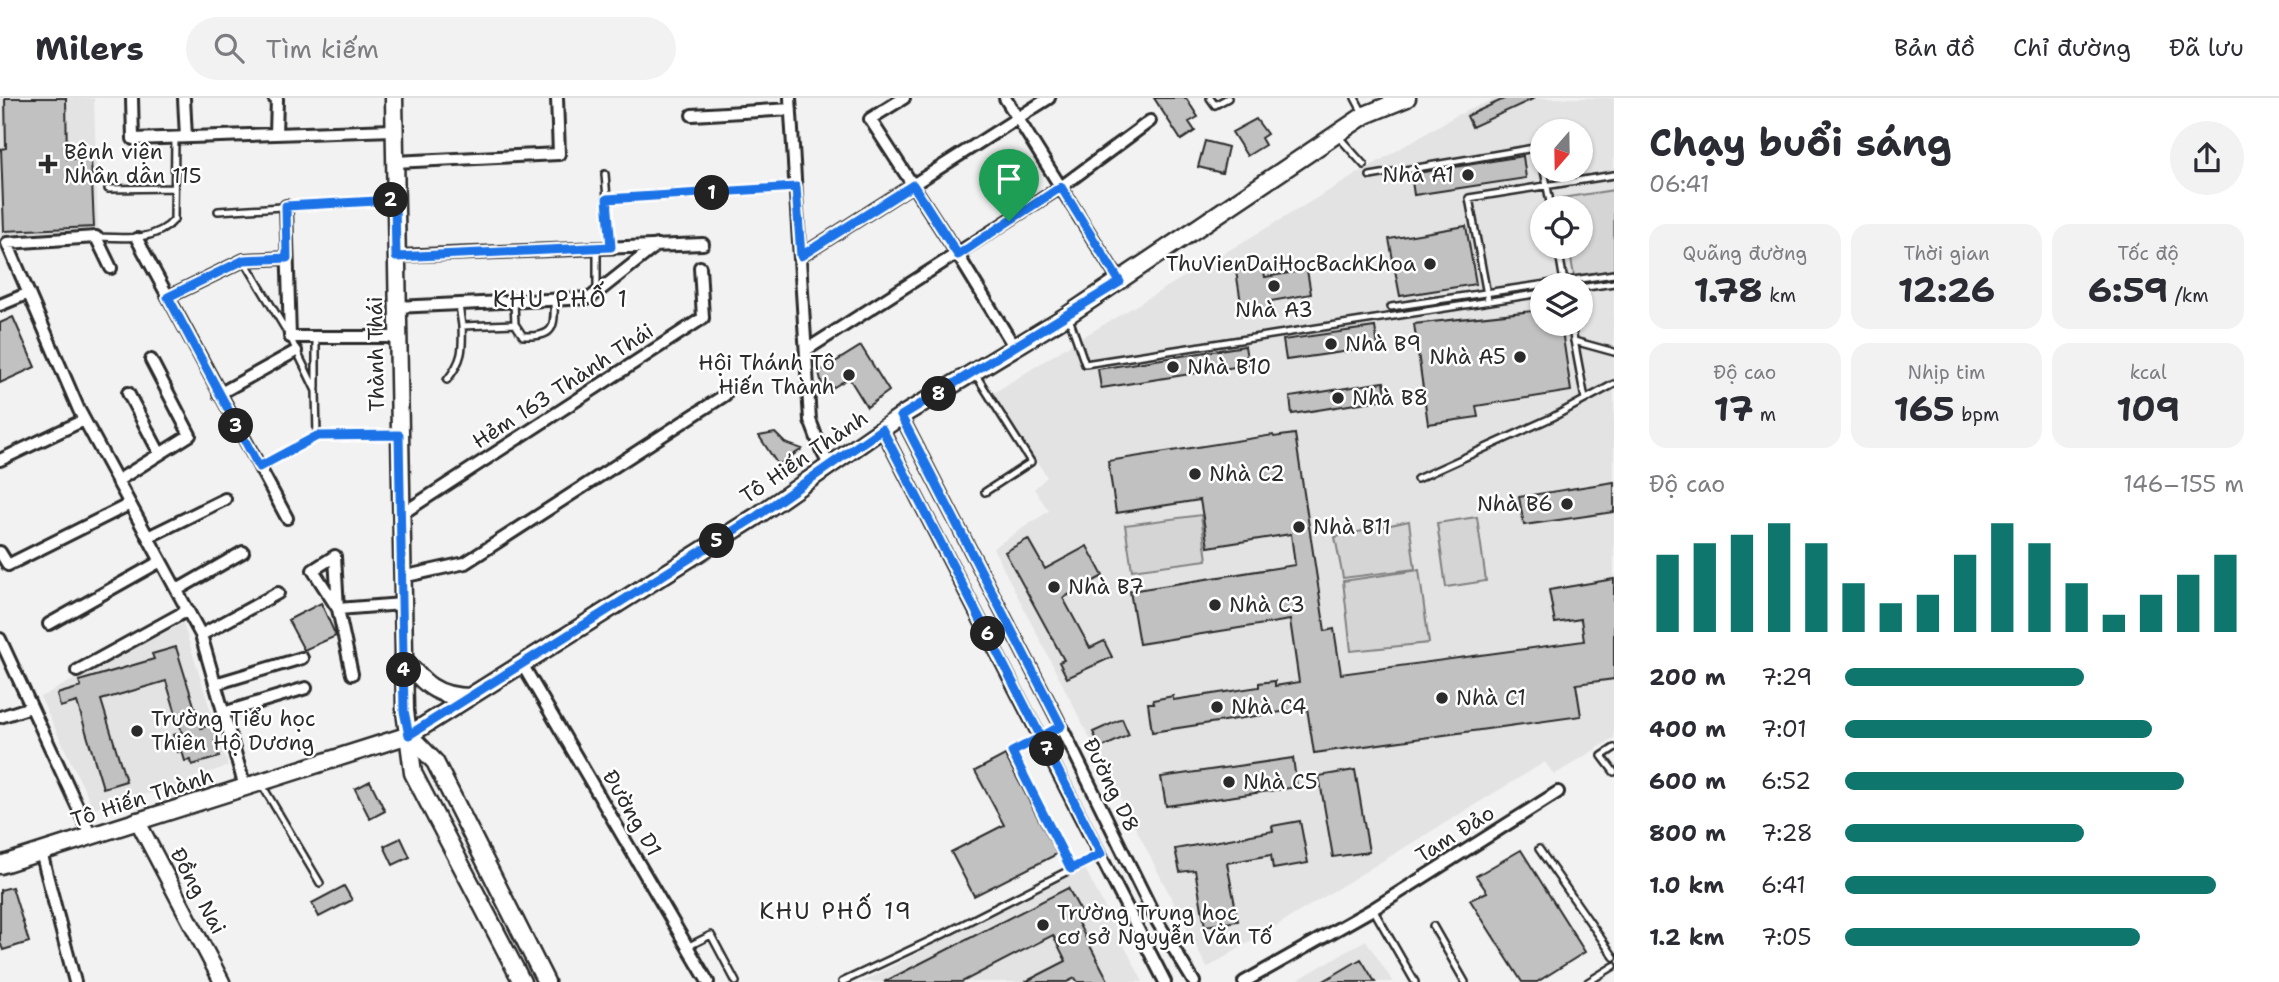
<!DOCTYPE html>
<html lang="vi">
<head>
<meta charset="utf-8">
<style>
	body { margin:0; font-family:"Shantell Sans",sans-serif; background:#f2f2f3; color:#2b2b33; height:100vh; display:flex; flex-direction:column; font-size:26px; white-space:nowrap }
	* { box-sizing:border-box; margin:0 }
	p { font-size:23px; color:#7c7c81 }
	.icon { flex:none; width:38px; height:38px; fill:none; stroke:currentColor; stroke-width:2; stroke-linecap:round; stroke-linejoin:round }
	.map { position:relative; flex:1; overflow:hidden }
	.side { display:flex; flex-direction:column; background:#fff; width:665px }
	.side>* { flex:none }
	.needle { width:46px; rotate:200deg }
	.controls { position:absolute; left:1530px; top:21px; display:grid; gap:14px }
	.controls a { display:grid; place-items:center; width:63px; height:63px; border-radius:50%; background:#fff; box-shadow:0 2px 5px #0004; font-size:35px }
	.pin { position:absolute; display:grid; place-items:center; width:60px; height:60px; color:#fff; margin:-72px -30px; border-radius:50% 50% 50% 0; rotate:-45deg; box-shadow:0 0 7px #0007 }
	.pin .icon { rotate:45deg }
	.km { position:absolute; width:35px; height:35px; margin:-18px; border-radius:50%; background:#222; color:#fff; font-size:19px; line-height:35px; text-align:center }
	.round { display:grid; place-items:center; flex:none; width:74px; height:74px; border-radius:37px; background:#f2f2f3 }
	.summary { display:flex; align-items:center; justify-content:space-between; height:119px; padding:0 35px }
	h1 { font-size:38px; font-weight:700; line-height:52px }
	.figures { display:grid; grid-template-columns:repeat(3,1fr); gap:10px; height:119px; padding:7px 35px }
	.figures div { display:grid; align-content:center; border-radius:18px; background:#f2f2f3; text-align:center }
	.figures b { font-size:35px; font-weight:700 }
	.figures small { font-size:19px; font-weight:400 }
	.figures p { font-size:19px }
	.chart { height:196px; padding:14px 35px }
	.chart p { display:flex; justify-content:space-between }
	.chart svg { width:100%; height:126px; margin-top:7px; stroke:#0f766e; stroke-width:6 }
	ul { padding:0 35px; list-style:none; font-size:23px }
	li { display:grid; grid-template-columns:112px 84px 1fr; align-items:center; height:52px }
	li i { height:18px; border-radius:9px; background:#0f766e }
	header { display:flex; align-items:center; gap:42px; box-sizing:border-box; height:98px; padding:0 35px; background:#fff; border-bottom:2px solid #e1e1e2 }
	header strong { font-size:33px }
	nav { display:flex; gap:38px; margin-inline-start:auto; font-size:24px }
	.search { width:490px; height:63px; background:#f2f2f3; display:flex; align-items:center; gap:18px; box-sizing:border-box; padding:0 24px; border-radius:38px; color:#7c7c81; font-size:26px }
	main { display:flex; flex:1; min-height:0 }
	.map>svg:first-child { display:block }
	.built { fill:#e3e3e3; fill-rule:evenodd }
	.grass { fill:#d5d5d5; stroke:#808080; stroke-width:2 }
	.building { fill:#c1c1c1; stroke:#2b2b2b; stroke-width:2 }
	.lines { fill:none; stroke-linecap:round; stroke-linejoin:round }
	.service-casing { stroke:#2b2b2b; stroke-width:10 }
	.minor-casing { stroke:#2b2b2b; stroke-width:16 }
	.tertiary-casing { stroke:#2b2b2b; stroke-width:19 }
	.secondary-casing { stroke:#2b2b2b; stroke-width:21 }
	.service { stroke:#fff; stroke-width:5 }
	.minor { stroke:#fff; stroke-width:10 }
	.tertiary { stroke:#fff; stroke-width:14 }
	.secondary { stroke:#fff; stroke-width:16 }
	.route-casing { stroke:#fff; stroke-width:14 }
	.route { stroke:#1a73e8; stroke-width:9 }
	.poi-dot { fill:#2b2b2b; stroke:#fff; stroke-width:2.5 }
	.labels { text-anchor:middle; stroke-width:5; stroke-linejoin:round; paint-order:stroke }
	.poi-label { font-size:21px; fill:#2b2b2b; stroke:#fff; text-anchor:start }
	.street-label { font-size:21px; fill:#2b2b2b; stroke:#fff }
	.neighbourhood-label { font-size:23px; letter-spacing:2px; fill:#2b2b2b; stroke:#fff }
</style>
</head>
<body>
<header>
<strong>Milers</strong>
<div class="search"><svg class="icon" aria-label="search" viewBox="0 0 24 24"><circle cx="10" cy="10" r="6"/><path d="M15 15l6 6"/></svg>Tìm kiếm</div>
<nav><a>Bản đồ</a><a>Chỉ đường</a><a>Đã lưu</a></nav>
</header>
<main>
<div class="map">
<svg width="1614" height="884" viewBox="0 0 1614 884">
	<rect width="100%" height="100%" fill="#f2f2f2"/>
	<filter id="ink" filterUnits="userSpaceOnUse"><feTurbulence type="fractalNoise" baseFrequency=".0143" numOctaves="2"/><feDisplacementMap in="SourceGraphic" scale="14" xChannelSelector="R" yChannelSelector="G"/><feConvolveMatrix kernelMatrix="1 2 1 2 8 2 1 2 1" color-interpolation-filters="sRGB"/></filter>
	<g filter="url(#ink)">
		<path class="built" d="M 0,0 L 94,0 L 98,131 L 0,139 Z
			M 1497,0 L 1614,0 L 1614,640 L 1554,677 L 1545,664 L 1207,870 L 993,450 L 1049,413 L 1034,391 L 1047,379 L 992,296 L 1076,243 L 1455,18 ZM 1542,33 L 1580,33 L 1580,72 L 1542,72 ZM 1542,110 L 1580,110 L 1580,149 L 1542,149 ZM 1542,187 L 1580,187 L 1580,226 L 1542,226 Z
			M 183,525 L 228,668 L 189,681 L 194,697 L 169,706 L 162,692 L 93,710 L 40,599 Z
			M 1084,769 L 1143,884 L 862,884 Z
			M 1366,842 L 1393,884 L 1294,884 Z"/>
		<path class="grass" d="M 1614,92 L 1614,172 L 1574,178 L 1569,149 L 1580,149 L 1580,110 L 1563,110 L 1561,100 Z
			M 1201,417 L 1207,462 L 1132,472 L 1125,427 Z
			M 1477,419 L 1486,483 L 1446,489 L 1437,425 Z
			M 1409,423 L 1415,471 L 1343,480 L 1335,439 Z
			M 1419,472 L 1429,545 L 1351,553 L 1343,483 Z"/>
		<path class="building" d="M 5,0 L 66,0 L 67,61 L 91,60 L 94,129 L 4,133 L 1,51 L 6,50 Z
			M 1154,0 L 1186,0 L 1198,19 L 1189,24 L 1195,33 L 1181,42 Z
			M 1506,0 L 1535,0 L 1472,29 L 1467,18 Z
			M 1256,21 L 1267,36 L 1261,40 L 1265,47 L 1247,58 L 1232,34 Z
			M 1205,43 L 1228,49 L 1222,75 L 1198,69 Z
			M 1523,58 L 1526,80 L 1414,97 L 1411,76 Z
			M 1466,128 L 1476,186 L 1400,198 L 1389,141 Z
			M 1263,169 L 1265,179 L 1307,172 L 1311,196 L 1271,203 L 1273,212 L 1243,217 L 1236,173 Z
			M 1542,212 L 1542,226 L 1561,226 L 1571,293 L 1476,308 L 1478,319 L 1428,326 L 1414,226 Z
			M 13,219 L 35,269 L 0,285 L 0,225 Z
			M 1375,229 L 1378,249 L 1286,262 L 1283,242 Z
			M 861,248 L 889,293 L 867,309 L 849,280 L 824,295 L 819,274 Z
			M 1245,248 L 1248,267 L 1101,290 L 1098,271 Z
			M 1384,284 L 1387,301 L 1292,316 L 1290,299 Z
			M 775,335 L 785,345 L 802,351 L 778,367 L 759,338 Z
			M 1295,336 L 1325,533 L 1334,531 L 1341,576 L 1584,543 L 1581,521 L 1555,525 L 1549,492 L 1614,481 L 1614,581 L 1576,586 L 1581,618 L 1314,655 L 1307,610 L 1152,634 L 1148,605 L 1154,605 L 1153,602 L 1173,598 L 1173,602 L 1259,589 L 1259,585 L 1275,583 L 1275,588 L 1299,584 L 1290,522 L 1139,546 L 1130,493 L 1295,467 L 1291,436 L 1208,449 L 1200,402 L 1116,415 L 1108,363 L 1273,337 L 1274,339 Z
			M 1614,384 L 1614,414 L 1524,427 L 1519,399 Z
			M 1028,441 L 1045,471 L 1087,448 L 1103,478 L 1063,500 L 1090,550 L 1104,543 L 1112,559 L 1067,580 L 1059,564 L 1064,562 L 1005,454 Z
			M 321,505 L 336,538 L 304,552 L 288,522 Z
			M 176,549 L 201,630 L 213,626 L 218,642 L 215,643 L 219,659 L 192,667 L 191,662 L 185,663 L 182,653 L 178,654 L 173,637 L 182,635 L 166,583 L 101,602 L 126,683 L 103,690 L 77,604 L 60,609 L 57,596 L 81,589 L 79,583 L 154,561 L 152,556 Z
			M 1122,621 L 1129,637 L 1101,650 L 1093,634 Z
			M 1005,657 L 1057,756 L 974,798 L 951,754 L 1004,727 L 975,673 Z
			M 1293,660 L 1297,689 L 1166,708 L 1161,679 Z
			M 1355,672 L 1369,754 L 1333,759 L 1319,678 Z
			M 370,683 L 385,713 L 370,721 L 355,691 Z
			M 1300,723 L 1308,765 L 1273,771 L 1271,757 L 1227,765 L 1238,823 L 1205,828 L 1195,772 L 1180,774 L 1175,751 L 1273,733 L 1272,728 Z
			M 401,740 L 410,759 L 393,767 L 384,748 Z
			M 1521,752 L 1585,854 L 1537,884 L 1522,884 L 1470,802 L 1487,794 L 1476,778 Z
			M 344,788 L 352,802 L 319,819 L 312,805 Z
			M 12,789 L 29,844 L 3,852 L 0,844 L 0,792 Z
			M 1068,790 L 1085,821 L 1078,825 L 1109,884 L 1078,884 L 1075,880 L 1067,884 L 1025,884 L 1066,863 L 1053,837 L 962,884 L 884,884 Z
			M 1361,861 L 1375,884 L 1322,884 Z"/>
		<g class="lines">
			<g class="service-casing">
				<path id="service" d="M 1210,0 L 1215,7 L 1228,0
					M 1355,0 L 1363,15
					M 1338,38 L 1364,67
					M 1544,72 L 1551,110
					M 605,76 L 611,149
					M 1370,78 L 1540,49 L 1542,60
					M 108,91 L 174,90
					M 606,101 L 796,89
					M 218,113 L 393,102
					M 97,139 C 123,140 155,144 174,122 L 175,40
					M 1558,149 L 1564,184
					M 244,162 L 290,239 L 316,293 L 317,338
					M 1580,190 L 1614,185
					M 597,193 L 597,151
					M 1488,202 L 1469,100 L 1614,77
					M 514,204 L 515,226
					M 459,207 L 462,228 L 515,226 L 523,238 C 554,239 555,231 554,202
					M 1391,209 L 1614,176
					M 1069,220 L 1085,266 L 1542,195
					M 1571,226 L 1585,301
					M 316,240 L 316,290
					M 1574,243 L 1614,254
					M 974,274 L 1031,364 L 985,394
					M 447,282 C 463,262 463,252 462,226
					M 259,369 L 317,338 L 399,337
					M 1417,381 L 1553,319 L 1614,286
					M 1039,640 L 1012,654 L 1071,771
					M 1614,650 L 1602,658 L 1614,674
					M 262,687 L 320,785
					M 1539,751 L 1614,859
					M 1373,811 L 1415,884
					M 1433,828 L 1465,884
					M 687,849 L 711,837 L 736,884
					M 842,884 L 942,837 L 1101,756
					M 1588,884 L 1614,868"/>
			</g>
			<g class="minor-casing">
				<path id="minor" d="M 132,0 L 133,41 L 393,32
					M 184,0 L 186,39
					M 274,0 L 277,1 L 276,36
					M 790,0 L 810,322 L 821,351 L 829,367
					M 904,0 L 870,21 L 958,157 L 1015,250
					M 1005,0 L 1120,184
					M 692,17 L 791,11
					M 394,64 L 559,56 L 557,0
					M 286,108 L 290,239 L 397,239
					M 137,141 L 287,420
					M 396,158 L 703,146
					M 801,158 L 1049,0
					M 111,170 L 96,139 L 7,145 L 79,312 L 201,537 L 245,689
					M 168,199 L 244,162 L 287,160
					M 0,207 L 29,195
					M 396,209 L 590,200 L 657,147
					M 806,252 L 1061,89 L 1150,23
					M 128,295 L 160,356
					M 219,296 L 296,253
					M 901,318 L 1061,628 L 1157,823 L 1194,884
					M 882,331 L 1165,884
					M 0,362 L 84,322
					M 117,383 L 190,337 L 151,262
					M 400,417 L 703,220 L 700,169
					M 148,439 L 225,401
					M 0,454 L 8,467 L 130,406
					M 402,479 L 465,465 L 725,297
					M 177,492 L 243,454
					M 49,526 L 161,463
					M 201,537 L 278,495
					M 0,541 L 91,738
					M 522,566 L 708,884
					M 77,573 L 188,512
					M 352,576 L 338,511 L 313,472 L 335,458 L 338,511 L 402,506
					M 215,586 L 302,560
					M 223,615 L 306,590
					M 0,619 L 31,609
					M 41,754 L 75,884
					M 1244,884 L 1373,811 L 1558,694"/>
			</g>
			<g class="tertiary-casing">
				<path id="tertiary" d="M 137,722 L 222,884"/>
			</g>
			<g class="secondary-casing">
				<path id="secondary" d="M 394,0 L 405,613 L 413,675 L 522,884
					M 403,560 C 423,585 436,599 470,599
					M 409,637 L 435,664 L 546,884
					M 0,767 L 409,637 L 757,418 L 901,318 L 1068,217 L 1365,17 L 1407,0"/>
			</g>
			<use href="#service" class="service"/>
			<use href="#minor" class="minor"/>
			<use href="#tertiary" class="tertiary"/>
			<use href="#secondary" class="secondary"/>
		</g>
	</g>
	<g class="lines" filter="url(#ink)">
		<g class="route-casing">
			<path id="route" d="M 1009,123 L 958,157 L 913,87 L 801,158 L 796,89 L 607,101 L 611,149 L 396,159 L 395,102 L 286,108 L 287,160 L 244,162 L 168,199 L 259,369 L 317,338 L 399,337 L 404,613 L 409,637 L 757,418 L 882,331 L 1041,639 L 1012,654 L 1071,771 L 1101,756 L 1041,639 L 1061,628 L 901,318 L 1120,184 L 1061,89 L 1009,123"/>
		</g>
		<use href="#route" class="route"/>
	</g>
	<g class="poi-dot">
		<path d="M44.5 55.5h7v7h7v7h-7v7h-7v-7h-7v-7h7z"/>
		<circle cx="1468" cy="77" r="7"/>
		<circle cx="1430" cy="166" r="7"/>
		<circle cx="1274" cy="188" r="7"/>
		<circle cx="1331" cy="246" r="7"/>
		<circle cx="1520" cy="259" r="7"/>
		<circle cx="1173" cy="269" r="7"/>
		<circle cx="849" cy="277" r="7"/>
		<circle cx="1338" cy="300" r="7"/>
		<circle cx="1195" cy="376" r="7"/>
		<circle cx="1567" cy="406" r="7"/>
		<circle cx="1299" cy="429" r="7"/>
		<circle cx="1054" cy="489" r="7"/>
		<circle cx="1215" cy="507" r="7"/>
		<circle cx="1442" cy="600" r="7"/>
		<circle cx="1217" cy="609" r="7"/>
		<circle cx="137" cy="633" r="7"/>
		<circle cx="1229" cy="684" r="7"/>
		<circle cx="1043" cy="827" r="7"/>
	</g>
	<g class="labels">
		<g class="poi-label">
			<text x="64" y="61">Bệnh viện<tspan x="64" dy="24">Nhân dân 115</tspan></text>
			<text x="1454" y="84" text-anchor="end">Nhà A1</text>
			<text x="1416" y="173" text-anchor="end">ThuVienDaiHocBachKhoa</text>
			<text x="1274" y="219" text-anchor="middle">Nhà A3</text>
			<text x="1345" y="253">Nhà B9</text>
			<text x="1506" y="266" text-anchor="end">Nhà A5</text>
			<text x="835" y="272" text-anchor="end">Hội Thánh Tô<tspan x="835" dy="24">Hiến Thành</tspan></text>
			<text x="1187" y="276">Nhà B10</text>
			<text x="1352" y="307">Nhà B8</text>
			<text x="1209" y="383">Nhà C2</text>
			<text x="1553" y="413" text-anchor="end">Nhà B6</text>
			<text x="1313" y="436">Nhà B11</text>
			<text x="1068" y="496">Nhà B7</text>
			<text x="1229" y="514">Nhà C3</text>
			<text x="1456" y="607">Nhà C1</text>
			<text x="1231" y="616">Nhà C4</text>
			<text x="151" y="628">Trường Tiểu học<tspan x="151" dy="24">Thiên Hộ Dương</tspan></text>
			<text x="1243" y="691">Nhà C5</text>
			<text x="1057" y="822">Trường Trung học<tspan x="1057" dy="24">cơ sở Nguyễn Văn Tố</tspan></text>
		</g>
		<g class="street-label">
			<text transform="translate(376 256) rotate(-91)" y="7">Thành Thái</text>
			<text transform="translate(563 288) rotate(-33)" y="7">Hẻm 163 Thành Thái</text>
			<text transform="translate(804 359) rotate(-34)" y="7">Tô Hiến Thành</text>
			<text transform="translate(1111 687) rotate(64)" y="7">Đường D8</text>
			<text transform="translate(142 700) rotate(-18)" y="7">Tô Hiến Thành</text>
			<text transform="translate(632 715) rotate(60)" y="7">Đường D1</text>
			<text transform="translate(1455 736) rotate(-32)" y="7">Tam Đảo</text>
			<text transform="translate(198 793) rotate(62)" y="7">Đồng Nai</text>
		</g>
		<g class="neighbourhood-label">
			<text x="561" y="209">KHU PHỐ 1</text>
			<text x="836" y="821">KHU PHỐ 19</text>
		</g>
	</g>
</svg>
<div class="controls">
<a><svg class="needle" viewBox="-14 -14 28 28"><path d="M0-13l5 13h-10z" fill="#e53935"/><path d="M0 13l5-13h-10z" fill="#7c7c81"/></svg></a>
<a><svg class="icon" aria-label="locate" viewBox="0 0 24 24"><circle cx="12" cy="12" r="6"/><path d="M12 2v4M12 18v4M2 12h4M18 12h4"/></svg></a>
<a><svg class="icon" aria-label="layers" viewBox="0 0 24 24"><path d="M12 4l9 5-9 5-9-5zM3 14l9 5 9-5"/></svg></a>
</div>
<div class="pin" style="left:1009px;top:123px;background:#1e9e55"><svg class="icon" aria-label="arrive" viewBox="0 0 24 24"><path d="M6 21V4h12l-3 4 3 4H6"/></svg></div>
<b class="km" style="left:712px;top:95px">1</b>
<b class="km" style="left:391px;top:102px">2</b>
<b class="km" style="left:236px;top:328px">3</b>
<b class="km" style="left:404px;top:572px">4</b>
<b class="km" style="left:717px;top:443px">5</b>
<b class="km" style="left:988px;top:536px">6</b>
<b class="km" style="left:1047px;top:651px">7</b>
<b class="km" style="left:939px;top:296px">8</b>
</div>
<section class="side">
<div class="summary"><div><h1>Chạy buổi sáng</h1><p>06:41</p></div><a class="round"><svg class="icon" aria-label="share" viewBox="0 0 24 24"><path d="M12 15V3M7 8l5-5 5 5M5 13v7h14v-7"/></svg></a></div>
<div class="figures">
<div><p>Quãng đường</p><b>1.78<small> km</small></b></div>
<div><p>Thời gian</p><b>12:26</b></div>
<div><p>Tốc độ</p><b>6:59<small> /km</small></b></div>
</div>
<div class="figures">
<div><p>Độ cao</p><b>17<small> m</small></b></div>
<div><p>Nhịp tim</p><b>165<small> bpm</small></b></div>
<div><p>kcal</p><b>109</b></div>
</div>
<div class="chart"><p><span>Độ cao</span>146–155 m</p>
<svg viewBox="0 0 160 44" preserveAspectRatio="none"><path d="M5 44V17M15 44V13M25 44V10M35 44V6M45 44V13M55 44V27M65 44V34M75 44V31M85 44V17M95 44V6M105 44V13M115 44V27M125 44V38M135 44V31M145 44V24M155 44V17"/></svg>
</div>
<ul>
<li><b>200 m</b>7:29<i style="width:60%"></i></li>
<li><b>400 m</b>7:01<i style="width:77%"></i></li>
<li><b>600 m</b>6:52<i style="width:85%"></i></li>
<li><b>800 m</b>7:28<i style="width:60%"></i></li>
<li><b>1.0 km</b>6:41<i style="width:93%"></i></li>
<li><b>1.2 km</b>7:05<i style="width:74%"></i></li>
</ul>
</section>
</main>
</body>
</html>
